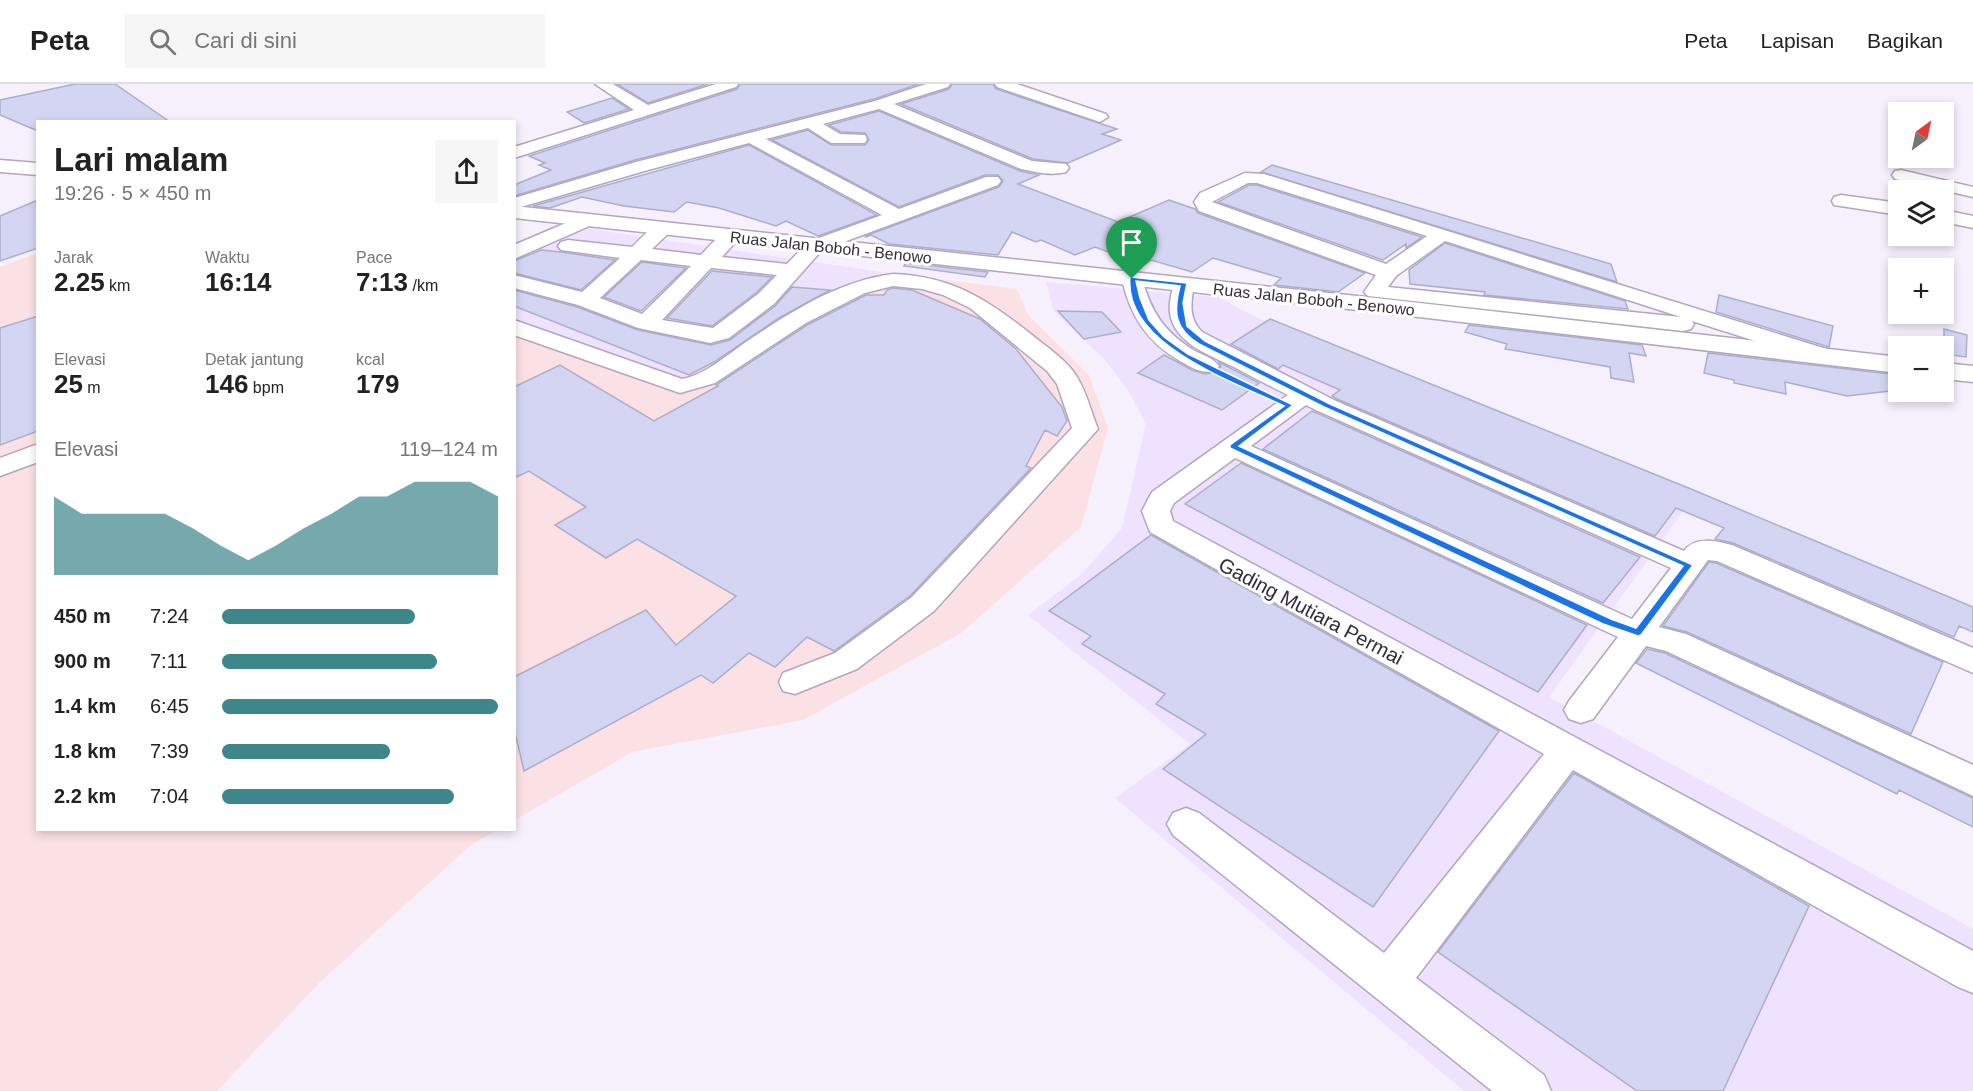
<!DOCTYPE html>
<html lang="id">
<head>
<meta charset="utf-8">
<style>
	body { margin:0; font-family:Arial,sans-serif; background:#f6f6f6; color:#222; height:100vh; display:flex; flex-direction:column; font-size:22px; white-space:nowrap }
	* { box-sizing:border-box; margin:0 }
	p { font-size:20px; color:#767676 }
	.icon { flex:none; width:33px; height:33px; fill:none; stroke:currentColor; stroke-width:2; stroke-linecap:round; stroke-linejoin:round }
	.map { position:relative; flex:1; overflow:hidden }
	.panel { position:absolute; left:36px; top:36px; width:480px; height:711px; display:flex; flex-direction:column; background:#fff; border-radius:0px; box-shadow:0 3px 9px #0003 }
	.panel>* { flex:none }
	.needle { width:39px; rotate:33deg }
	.tools { position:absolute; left:1888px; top:18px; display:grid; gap:12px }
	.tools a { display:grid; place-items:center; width:66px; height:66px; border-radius:0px; background:#fff; box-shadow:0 3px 9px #0003; font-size:30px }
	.pin { position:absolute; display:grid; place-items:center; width:51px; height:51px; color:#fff; margin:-62px -26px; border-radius:50% 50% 50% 0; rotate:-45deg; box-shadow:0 0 6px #0007 }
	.pin .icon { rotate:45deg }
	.round { display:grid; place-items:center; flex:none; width:63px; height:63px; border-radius:0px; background:#f6f6f6 }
	.head { display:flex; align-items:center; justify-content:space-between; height:102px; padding:0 18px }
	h1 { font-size:33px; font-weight:700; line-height:45px }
	.figures { display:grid; grid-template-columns:repeat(3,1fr); gap:9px; height:102px; padding:6px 18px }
	.figures div { display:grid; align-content:center }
	.figures b { font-size:26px; font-weight:700 }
	.figures small { font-size:16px; font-weight:400 }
	.figures p { font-size:16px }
	.chart { height:168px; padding:12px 18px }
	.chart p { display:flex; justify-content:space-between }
	.chart svg { width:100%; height:108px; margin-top:6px; fill:#3d868a; opacity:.7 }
	ul { padding:0 18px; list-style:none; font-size:20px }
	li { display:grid; grid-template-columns:96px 72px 1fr; align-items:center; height:45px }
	li i { height:15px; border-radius:8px; background:#3d868a }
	header { display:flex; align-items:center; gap:36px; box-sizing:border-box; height:84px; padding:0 30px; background:#fff; border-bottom:2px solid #e0e0e0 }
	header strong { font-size:28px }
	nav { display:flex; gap:33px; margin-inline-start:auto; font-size:21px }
	.search { width:420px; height:54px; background:#f6f6f6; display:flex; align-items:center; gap:15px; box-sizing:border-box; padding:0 21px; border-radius:0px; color:#767676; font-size:22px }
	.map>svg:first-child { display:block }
	.built { fill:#eee2fe }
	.industrial { fill:#fce1e4 }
	.building { fill:#d3d5f2; stroke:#adaeca; stroke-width:1.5 }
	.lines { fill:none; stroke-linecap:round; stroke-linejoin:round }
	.minor-casing { stroke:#b2a6c0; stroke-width:3 }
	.major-casing { stroke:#b2a6c0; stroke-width:3 }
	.minor { fill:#fff; fill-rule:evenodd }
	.major { fill:#fff; fill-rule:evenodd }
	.route { fill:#1a73e8; stroke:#fff; stroke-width:1.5; fill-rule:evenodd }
	.labels { text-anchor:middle; stroke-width:6; stroke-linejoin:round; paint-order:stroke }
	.far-street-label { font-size:16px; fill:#322d37; stroke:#fff }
	.street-label { font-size:20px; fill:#322d37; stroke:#fff }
</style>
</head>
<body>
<header>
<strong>Peta</strong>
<div class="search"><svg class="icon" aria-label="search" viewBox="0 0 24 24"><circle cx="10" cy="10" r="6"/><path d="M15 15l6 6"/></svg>Cari di sini</div>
<nav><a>Peta</a><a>Lapisan</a><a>Bagikan</a></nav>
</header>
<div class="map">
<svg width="1973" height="1007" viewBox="0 0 1973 1007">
	<rect width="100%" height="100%" fill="#f5f0fb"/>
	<path class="built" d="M 584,144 L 881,188 L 678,296 L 515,237 L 514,174 Z
		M 1046,198 L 1218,213 L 1257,234 L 1696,409 L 1549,613 L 1973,845 L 1973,1007 L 1464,1007 L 1115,714 L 1190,660 L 1028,531 L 1081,491 L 1122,444 L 1146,340 L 1128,306 L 1107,278 L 1054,227 Z"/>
	<path class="industrial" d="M 37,169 L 38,746 L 497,746 L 472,760 L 320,898 L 217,1007 L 0,1007 L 0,183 Z
		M 881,188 L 1017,205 L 1028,231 L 1089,291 L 1108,344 L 1081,443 L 961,549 L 803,636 L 632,668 L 515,736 L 514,237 L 678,296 Z"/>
	<path class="building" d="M 75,0 L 115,0 L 170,38 L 38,38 L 38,47 L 0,31 L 0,16 Z
		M 617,0 L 708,0 L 648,19 Z
		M 740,0 L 919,0 L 874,15 L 635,76 L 514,112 L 514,101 L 551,86 L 539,81 L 545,79 L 529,72 L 737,5 Z
		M 952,0 L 993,0 L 996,5 L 1117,45 L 1102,50 L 1121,56 L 1068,79 L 1033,75 L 901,20 L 949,5 Z
		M 612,14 L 629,25 L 584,39 L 567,28 Z
		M 879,27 L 1020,87 L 1039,91 L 1018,100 L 1118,138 L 1169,116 L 1195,125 L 1198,129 L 1365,189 L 1338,208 L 1274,201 L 1281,194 L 1213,174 L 1192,188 L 1151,176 L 1144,181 L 1095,163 L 1075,171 L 1041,156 L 1036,158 L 1012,148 L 998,171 L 889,160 L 871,151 L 866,153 L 865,152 L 999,103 L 1003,97 L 998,91 L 985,91 L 899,123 L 772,56 L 808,46 L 831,61 L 865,61 L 869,56 L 865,49 L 841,48 L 829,41 Z
		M 749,61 L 877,131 L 818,152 L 786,137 L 776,142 L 719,124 L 687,118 L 674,128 L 624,122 L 582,113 L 550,124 L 533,122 Z
		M 1272,81 L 1611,180 L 1617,198 L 1261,88 Z
		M 1249,101 L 1257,101 L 1422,153 L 1406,164 L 1406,160 L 1383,176 L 1218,118 Z
		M 38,116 L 38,164 L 0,177 L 0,132 Z
		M 1445,159 L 1625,217 L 1628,225 L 1484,211 L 1485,208 L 1410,200 L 1409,186 Z
		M 541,166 L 561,168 L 615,176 L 581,206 L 514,189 L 514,177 Z
		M 642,178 L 686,184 L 641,227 L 604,213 Z
		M 906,179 L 988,188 L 985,193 L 904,182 Z
		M 712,187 L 772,193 L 757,208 L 712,242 L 667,234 Z
		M 792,203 L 830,206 L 779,234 L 714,278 L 689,291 L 514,222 L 514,206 L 577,223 L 638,246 L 711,261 L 730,256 L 775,222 Z
		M 893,204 L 912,206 L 980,235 L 1016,265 L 1062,323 L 1067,337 L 1057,352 L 1045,346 L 1026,382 L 1031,384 L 911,511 L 834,567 L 807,553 L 775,583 L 749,569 L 713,599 L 701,591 L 524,687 L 514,644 L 514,593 L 646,526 L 676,561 L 736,512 L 637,455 L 606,474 L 555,441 L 586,423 L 529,387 L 514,394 L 514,303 L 560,281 L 654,337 L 718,302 L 716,301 L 807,241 L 866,211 L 884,211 L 887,206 Z
		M 1719,211 L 1833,242 L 1829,263 L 1716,228 Z
		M 1058,227 L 1102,228 L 1121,248 L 1084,255 Z
		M 38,232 L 38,347 L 0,361 L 0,244 Z
		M 1270,235 L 1691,405 L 1973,523 L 1973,548 L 1959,542 L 1954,553 L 1733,459 L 1715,455 L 1724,444 L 1676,424 L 1655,452 L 1337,315 L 1332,312 L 1340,306 L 1283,281 L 1278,285 L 1231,260 Z
		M 1469,241 L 1642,261 L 1646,272 L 1629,269 L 1634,298 L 1611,294 L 1610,283 L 1505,265 L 1507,260 L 1465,248 Z
		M 1944,245 L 1967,251 L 1966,273 L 1944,270 Z
		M 1708,269 L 1899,291 L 1899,306 L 1847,312 L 1785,298 L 1786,310 L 1734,299 L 1734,296 L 1704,289 Z
		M 1164,271 L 1192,286 L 1205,290 L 1217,288 L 1221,282 L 1219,278 L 1259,299 L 1222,326 L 1138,289 Z
		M 1312,327 L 1317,329 L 1640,473 L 1603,519 L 1263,365 Z
		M 1241,379 L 1587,541 L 1538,608 L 1185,420 Z
		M 1151,451 L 1499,647 L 1373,823 L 1163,685 L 1206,650 L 1156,620 L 1165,610 L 1082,560 L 1091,552 L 1049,527 Z
		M 1709,478 L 1716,479 L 1943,578 L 1911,650 L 1687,548 L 1663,542 Z
		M 1647,565 L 1665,569 L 1973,714 L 1973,743 L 1899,706 L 1897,710 L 1636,579 Z
		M 1574,689 L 1809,822 L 1723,1007 L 1637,1007 L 1438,868 Z"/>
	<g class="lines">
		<g class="minor-casing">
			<path id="minor" d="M 595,0 L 613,0 L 648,21 L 716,0 L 738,0 L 736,3 L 514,74 L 514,63 L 634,26 Z
				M 926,0 L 950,0 L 948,3 L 894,20 L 1032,77 L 1066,80 L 1069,84 L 1066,88 C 1051,92 1036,88 1021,85 L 879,25 L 823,40 L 840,50 L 865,51 L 867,55 L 865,59 L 831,59 L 808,44 L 766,55 L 899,125 L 986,93 L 998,93 L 1001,97 L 998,101 L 822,166 L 774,220 L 729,254 L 710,259 L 638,244 L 578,221 L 514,204 L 514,191 L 582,208 L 620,174 L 561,166 L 558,162 L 561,158 L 568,156 L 632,163 C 643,153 654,137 670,141 L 673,145 L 652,165 L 701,171 C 712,160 721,145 737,149 L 740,153 L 722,173 L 787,180 L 808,158 L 882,131 L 749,59 L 648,86 L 514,125 L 514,114 L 636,78 L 875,17 ZM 641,176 L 691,182 L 642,230 L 600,214 ZM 711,184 L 777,191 L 758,210 L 713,244 L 662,236 Z
				M 995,0 L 1017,0 L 1106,30 L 1108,33 L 1100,38 L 1094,36 L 997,3 Z
				M 1901,86 L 1973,103 L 1973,113 L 1895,95 L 1892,91 L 1895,87 Z
				M 1245,89 L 1264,90 L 1833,267 L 1837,272 L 1833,277 L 1825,279 L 1692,237 L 1694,240 L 1691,245 L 1683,247 L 1368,212 L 1364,208 L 1376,191 L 1199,127 L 1194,118 L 1200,109 ZM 1248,99 L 1257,99 L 1427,152 L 1386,180 L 1212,118 ZM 1445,157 L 1681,233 L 1388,203 L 1396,192 Z
				M 1841,111 L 1899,119 L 1899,131 L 1834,121 L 1832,117 L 1834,113 Z
				M 1944,126 L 1973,132 L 1973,144 L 1944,138 Z
				M 587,130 L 594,132 L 596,136 L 594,140 L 514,175 L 514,161 Z
				M 1132,189 L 1139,191 L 1142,195 C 1151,228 1165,249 1195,267 C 1203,271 1213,274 1219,282 L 1215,287 C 1202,290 1192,284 1180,277 C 1147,258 1130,232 1122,195 L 1125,191 Z
				M 893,190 C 954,192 991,218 1037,255 C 1051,266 1068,278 1077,293 C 1087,309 1091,328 1098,345 L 934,527 L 857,585 L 795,610 L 783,607 L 779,598 L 783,589 L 835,569 L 912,513 L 1072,344 L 1057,300 L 1047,287 L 970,224 L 943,211 L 922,205 L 893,202 L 865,209 L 806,239 L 715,299 L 680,309 L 514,251 L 514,236 L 682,295 C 705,291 727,271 746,258 C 791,228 838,197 893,190 Z
				M 1184,195 L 1191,197 L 1194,201 C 1191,218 1188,234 1202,248 L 1336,317 L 1684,467 C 1695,452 1715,457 1732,461 L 1973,564 L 1973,589 L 1717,477 L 1708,476 L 1659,543 L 1686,550 L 1973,681 L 1973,712 L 1666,567 L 1646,562 L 1593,635 L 1581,639 L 1569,635 L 1564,626 L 1569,617 L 1618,553 L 1235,374 L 1174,419 L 1170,427 L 1173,437 L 1973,867 L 1973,909 L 1958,903 L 1573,686 L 1416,894 L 1544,991 L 1551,1007 L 1492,1007 L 1173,751 L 1167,740 L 1173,729 L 1186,724 L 1199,729 L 1384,869 L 1544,670 L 1150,448 L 1142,427 L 1152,408 L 1288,311 C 1270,302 1252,293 1234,283 C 1207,270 1166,256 1170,219 C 1171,211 1172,203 1177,197 ZM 1306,321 L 1318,327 L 1671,484 L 1632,535 L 1251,362 Z
				M 38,360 L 38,378 L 0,392 L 0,374 Z"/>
		</g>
		<g class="major-casing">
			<path id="major" d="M 0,76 L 38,79 L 38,91 L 0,88 Z
				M 514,122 L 1376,214 L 1899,273 L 1899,289 L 1376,228 L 514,134 Z
				M 1944,279 L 1973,282 L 1973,298 L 1944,295 Z"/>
		</g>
		<use href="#minor" class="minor"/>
		<use href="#major" class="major"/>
	</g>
	<path class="route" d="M 1130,193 L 1187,199 L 1183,219 L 1187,242 L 1205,257 L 1330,320 L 1693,481 L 1641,551 L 1638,552 L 1603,540 L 1230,364 L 1230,361 L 1284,322 C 1235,298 1123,261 1130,193 ZM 1136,197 L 1180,202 C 1173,229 1175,245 1199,260 L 1324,323 L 1683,482 L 1636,544 L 1611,535 L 1239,362 L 1293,321 L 1188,270 L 1164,253 L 1149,236 L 1140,214 Z"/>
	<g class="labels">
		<g class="far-street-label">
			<text transform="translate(831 163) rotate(6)" y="6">Ruas Jalan Boboh - Benowo</text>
			<text transform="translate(1314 215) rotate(6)" y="6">Ruas Jalan Boboh - Benowo</text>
		</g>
		<g class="street-label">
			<text transform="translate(1311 527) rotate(28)" y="7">Gading Mutiara Permai</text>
		</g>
	</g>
</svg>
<div class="tools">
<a><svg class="needle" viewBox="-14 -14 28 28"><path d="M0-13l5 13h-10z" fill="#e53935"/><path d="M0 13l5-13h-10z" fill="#767676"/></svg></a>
<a><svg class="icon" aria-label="layers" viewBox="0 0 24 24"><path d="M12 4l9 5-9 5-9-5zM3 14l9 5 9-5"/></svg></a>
<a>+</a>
<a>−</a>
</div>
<div class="pin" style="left:1132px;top:195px;background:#1e9e55"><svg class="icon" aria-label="arrive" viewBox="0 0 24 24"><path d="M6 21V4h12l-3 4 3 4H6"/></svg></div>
<section class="panel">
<div class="head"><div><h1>Lari malam</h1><p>19:26 · 5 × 450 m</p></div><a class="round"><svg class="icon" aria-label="share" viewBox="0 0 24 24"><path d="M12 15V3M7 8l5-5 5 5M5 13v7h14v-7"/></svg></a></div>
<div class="figures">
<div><p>Jarak</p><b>2.25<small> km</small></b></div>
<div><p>Waktu</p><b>16:14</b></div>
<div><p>Pace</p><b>7:13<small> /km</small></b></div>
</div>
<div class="figures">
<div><p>Elevasi</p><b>25<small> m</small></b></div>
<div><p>Detak jantung</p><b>146<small> bpm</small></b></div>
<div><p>kcal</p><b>179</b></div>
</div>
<div class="chart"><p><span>Elevasi</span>119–124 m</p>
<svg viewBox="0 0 160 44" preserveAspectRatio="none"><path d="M0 44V12L10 19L20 19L30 19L40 19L50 25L60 32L70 38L80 32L90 25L100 19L110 12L120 12L130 6L140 6L150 6L160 12V44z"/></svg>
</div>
<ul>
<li><b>450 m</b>7:24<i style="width:70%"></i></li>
<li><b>900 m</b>7:11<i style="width:78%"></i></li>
<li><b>1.4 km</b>6:45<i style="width:100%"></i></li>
<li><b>1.8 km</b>7:39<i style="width:61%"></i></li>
<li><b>2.2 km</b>7:04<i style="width:84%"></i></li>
</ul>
</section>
</div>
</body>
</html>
